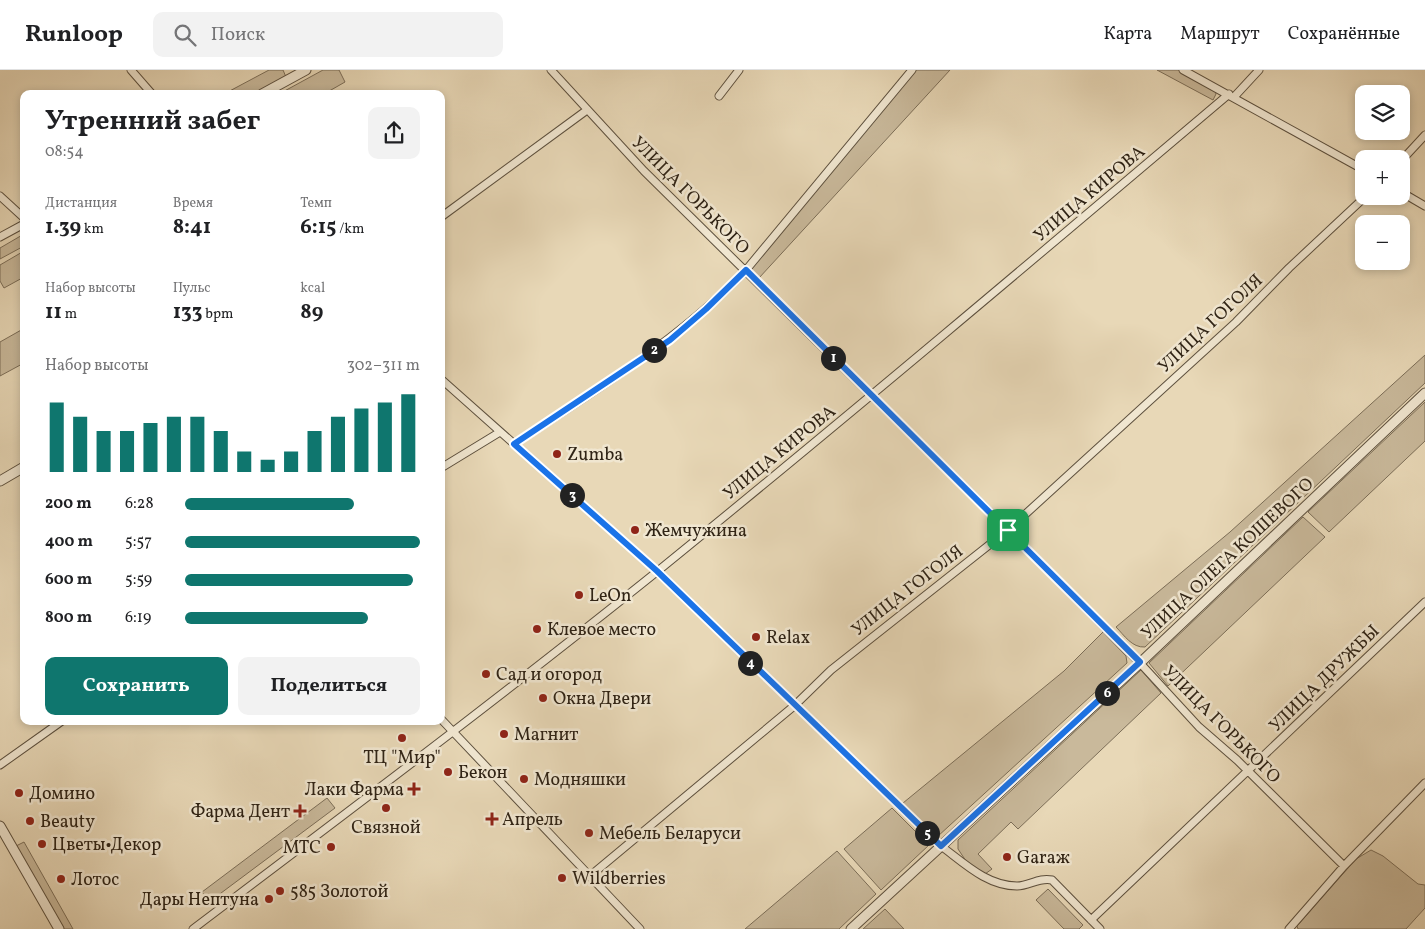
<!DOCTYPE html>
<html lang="ru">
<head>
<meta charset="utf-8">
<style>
	body { margin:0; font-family:Vollkorn,serif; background:#f2f2f2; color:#202124; height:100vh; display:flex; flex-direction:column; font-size:19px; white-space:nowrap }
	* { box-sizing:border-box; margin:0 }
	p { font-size:16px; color:#757577 }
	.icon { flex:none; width:28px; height:28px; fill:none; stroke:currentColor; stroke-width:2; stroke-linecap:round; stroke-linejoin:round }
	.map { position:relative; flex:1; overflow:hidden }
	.sheet { position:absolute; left:20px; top:20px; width:425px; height:635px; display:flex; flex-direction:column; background:#fff; border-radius:10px; box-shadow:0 2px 8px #0003 }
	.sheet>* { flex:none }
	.tools { position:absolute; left:1355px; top:15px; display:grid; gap:10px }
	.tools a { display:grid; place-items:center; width:55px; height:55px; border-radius:10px; background:#fff; box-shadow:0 2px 8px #0003; font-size:25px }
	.pin { position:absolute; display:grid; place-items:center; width:42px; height:42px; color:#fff; margin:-21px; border-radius:10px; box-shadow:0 2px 8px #0006 }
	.km { position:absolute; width:25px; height:25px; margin:-12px; border-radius:50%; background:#222; color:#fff; font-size:14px; line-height:25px; text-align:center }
	.round { display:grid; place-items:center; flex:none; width:52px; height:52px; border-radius:10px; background:#f2f2f2 }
	.summary { display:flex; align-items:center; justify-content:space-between; height:85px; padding:0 25px }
	h1 { font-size:28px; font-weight:700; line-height:38px }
	.figures { display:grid; grid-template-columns:repeat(3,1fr); gap:8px; height:85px; padding:5px 25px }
	.figures div { display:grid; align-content:center }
	.figures b { font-size:21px; font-weight:700 }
	.figures small { font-size:14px; font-weight:400 }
	.figures p { font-size:14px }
	.chart { height:140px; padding:10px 25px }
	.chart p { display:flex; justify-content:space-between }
	.chart svg { width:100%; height:90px; margin-top:5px; stroke:#0f766e; stroke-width:6 }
	.action { display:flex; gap:10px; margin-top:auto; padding:10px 25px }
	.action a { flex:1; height:58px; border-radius:10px; background:#0f766e; color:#fff; font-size:20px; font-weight:700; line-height:58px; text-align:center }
	.action a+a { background:#f2f2f2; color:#202124 }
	ul { padding:0 25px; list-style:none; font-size:16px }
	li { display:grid; grid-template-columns:80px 60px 1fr; align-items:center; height:38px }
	li i { height:12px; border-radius:6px; background:#0f766e }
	header { display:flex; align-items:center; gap:30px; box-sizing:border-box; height:70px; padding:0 25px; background:#fff; border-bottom:1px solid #e0e0e0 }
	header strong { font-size:24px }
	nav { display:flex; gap:28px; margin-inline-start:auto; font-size:18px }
	.search { width:350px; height:45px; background:#f2f2f2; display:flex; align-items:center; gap:12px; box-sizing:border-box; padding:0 18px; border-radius:10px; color:#757577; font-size:19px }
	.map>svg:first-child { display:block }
	.green { fill:#c9b99b; stroke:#7c6e58 }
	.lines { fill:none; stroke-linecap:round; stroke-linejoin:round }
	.minor-casing { stroke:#5d503e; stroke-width:9 }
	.tertiary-casing { stroke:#5d503e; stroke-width:11 }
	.minor { stroke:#f0e6d0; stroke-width:7 }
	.tertiary { stroke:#f0e6d0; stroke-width:9 }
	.route-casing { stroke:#fff; stroke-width:10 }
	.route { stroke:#1a73e8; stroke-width:6 }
	.poi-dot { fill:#8f2418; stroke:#f0e6d0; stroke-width:2 }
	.labels { text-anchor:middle; stroke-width:5; stroke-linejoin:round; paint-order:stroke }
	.street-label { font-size:18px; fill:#2f2315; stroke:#f0e6d0 }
	.poi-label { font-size:18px; fill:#2f2315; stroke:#f0e6d0; text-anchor:start }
</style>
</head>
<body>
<header>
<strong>Runloop</strong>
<div class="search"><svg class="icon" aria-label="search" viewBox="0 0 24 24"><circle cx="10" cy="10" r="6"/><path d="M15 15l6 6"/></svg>Поиск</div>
<nav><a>Карта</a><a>Маршрут</a><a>Сохранённые</a></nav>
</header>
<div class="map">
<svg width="1425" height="859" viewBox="0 0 1425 859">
	<rect width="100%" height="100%" fill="#e8d8b7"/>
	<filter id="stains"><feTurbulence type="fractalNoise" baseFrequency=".004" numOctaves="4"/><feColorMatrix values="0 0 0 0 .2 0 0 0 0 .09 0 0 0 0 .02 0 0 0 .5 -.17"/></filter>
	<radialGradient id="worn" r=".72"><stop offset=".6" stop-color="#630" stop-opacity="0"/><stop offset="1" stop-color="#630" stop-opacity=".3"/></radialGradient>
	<path class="green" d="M 269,0 L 283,0 L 286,7 L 255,24 L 224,24 Z
		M 323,0 L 339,0 L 345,12 L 324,24 L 279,24 Z
		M 916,0 L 950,0 L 759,208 L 750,199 Z
		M 1157,0 L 1179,0 L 1215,19 L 1216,24 L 1213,30 Z
		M 24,164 L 24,176 L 0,189 L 0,178 Z
		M 24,181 L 24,207 L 4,218 L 0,211 L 0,195 Z
		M 23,259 L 24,293 L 0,306 L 0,272 Z
		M 1425,285 L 1425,313 L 1145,577 C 1132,578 1124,565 1116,557 L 1230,462 Z
		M 1425,332 L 1425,371 L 1329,462 L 1308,442 Z
		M 1303,447 L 1325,467 L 1168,616 L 1149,593 Z
		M 1103,562 L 1126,586 L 1127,593 L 937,767 L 903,733 L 1064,601 Z
		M 1141,600 L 1161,623 L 1018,759 L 1011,752 L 978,784 L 992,799 L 985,804 L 982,803 L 966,791 L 958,779 L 958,770 Z
		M 327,728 L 335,738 L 209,832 L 202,822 Z
		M 892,738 L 929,775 L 881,820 L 844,779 Z
		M 24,772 L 73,859 L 63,859 L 16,776 Z
		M 1371,780 L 1383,786 L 1418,814 L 1425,815 L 1425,838 L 1406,859 L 1298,859 L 1297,856 L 1356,789 Z
		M 837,781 L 876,824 L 839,859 L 745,859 Z
		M 1048,819 L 1083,855 L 1079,859 L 1064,859 L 1036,830 Z
		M 885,839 L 904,859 L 863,859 Z"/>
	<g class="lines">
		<g class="minor-casing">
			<path id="minor" d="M 131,0 L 152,24
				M 551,0 L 644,101 L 1008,460 L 1140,593 L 1199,657 L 1237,690 L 1344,796
				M 1183,0 L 1364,100
				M 719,26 L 739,0
				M 1234,27 L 1259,0
				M 1401,91 L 1425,65
				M 1401,122 L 1425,136
				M 0,126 L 24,148
				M 441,147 L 587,40
				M 0,167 L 24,154
				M 441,309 L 657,501 L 941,776 C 964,793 987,816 1017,816 C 1029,816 1039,807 1052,810 L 1100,859
				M 514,374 C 595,320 678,271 746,200 L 912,0
				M 441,398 L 500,362
				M 441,649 L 640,859
				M 0,695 L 62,651
				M 590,806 L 794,636 L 831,600 L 1008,460 L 1236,252 L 1289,198 L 1366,126
				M 1091,850 L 1425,532
				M 193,859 C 349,741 506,623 659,500 C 851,344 1040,184 1229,24
				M 1289,859 L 1344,796 L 1425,713"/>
		</g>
		<g class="tertiary-casing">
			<path id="tertiary" d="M 262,24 L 306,0
				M 0,411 L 24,397
				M 0,756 L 59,859
				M 851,859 L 1140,593 L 1425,323"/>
		</g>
		<use href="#minor" class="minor"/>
		<use href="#tertiary" class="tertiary"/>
	</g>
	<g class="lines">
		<g class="route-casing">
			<path id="route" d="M 746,200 L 1140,592 L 941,776 L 657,501 L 514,374 L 670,270 L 706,239 Z"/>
		</g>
		<use href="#route" class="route"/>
	</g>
	<g class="poi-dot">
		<circle cx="557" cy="384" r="5"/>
		<circle cx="635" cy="460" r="5"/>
		<circle cx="579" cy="525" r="5"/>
		<circle cx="537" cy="559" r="5"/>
		<circle cx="756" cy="567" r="5"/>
		<circle cx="486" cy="604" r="5"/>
		<circle cx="543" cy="628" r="5"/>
		<circle cx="504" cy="664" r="5"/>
		<circle cx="402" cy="668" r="5"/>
		<circle cx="448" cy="702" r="5"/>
		<circle cx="524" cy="709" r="5"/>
		<path d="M411.5 711.5h5v5h5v5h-5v5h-5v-5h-5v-5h5z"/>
		<circle cx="19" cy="723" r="5"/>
		<circle cx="386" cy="738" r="5"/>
		<path d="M297.5 733.5h5v5h5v5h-5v5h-5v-5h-5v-5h5z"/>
		<path d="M489.5 741.5h5v5h5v5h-5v5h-5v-5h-5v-5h5z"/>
		<circle cx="30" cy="751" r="5"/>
		<circle cx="589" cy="763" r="5"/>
		<circle cx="42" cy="774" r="5"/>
		<circle cx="331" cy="777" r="5"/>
		<circle cx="1007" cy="787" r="5"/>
		<circle cx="562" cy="808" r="5"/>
		<circle cx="61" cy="809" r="5"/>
		<circle cx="280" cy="821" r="5"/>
		<circle cx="269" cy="829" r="5"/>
	</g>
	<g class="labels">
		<g class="street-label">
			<text transform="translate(1089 123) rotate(-40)" y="6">УЛИЦА КИРОВА</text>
			<text transform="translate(691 125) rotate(45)" y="6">УЛИЦА ГОРЬКОГО</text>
			<text transform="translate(1210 253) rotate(-43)" y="6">УЛИЦА ГОГОЛЯ</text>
			<text transform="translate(779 382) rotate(-39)" y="6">УЛИЦА КИРОВА</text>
			<text transform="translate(1227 488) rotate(-43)" y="6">УЛИЦА ОЛЕГА КОШЕВОГО</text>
			<text transform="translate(907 520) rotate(-38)" y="6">УЛИЦА ГОГОЛЯ</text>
			<text transform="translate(1324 608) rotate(-44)" y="6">УЛИЦА ДРУЖБЫ</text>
			<text transform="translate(1222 654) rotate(45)" y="6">УЛИЦА ГОРЬКОГО</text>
		</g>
		<g class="poi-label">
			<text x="567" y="390">Zumba</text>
			<text x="645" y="466">Жемчужина</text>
			<text x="589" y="531">LeOn</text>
			<text x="547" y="565">Клевое место</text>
			<text x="766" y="573">Relax</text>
			<text x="496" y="610">Сад и огород</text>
			<text x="553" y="634">Окна Двери</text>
			<text x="514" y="670">Магнит</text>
			<text x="402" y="693" text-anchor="middle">ТЦ "Мир"</text>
			<text x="458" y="708">Бекон</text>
			<text x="534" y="715">Модняшки</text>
			<text x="404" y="725" text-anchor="end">Лаки Фарма</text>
			<text x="29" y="729">Домино</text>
			<text x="290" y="747" text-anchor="end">Фарма Дент</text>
			<text x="502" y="755">Апрель</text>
			<text x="40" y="757">Beauty</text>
			<text x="386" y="763" text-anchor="middle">Связной</text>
			<text x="599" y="769">Мебель Беларуси</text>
			<text x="52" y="780">Цветы•Декор</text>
			<text x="321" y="783" text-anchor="end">МТС</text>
			<text x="1017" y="793">Garaж</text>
			<text x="572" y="814">Wildberries</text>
			<text x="71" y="815">Лотос</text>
			<text x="290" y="827">585 Золотой</text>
			<text x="259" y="835" text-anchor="end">Дары Нептуна</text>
		</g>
	</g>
	<rect width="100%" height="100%" filter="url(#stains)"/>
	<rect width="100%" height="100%" fill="url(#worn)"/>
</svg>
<div class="tools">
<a><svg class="icon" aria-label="layers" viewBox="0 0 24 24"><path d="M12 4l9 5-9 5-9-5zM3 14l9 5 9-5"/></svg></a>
<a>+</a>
<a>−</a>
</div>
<div class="pin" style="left:1008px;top:460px;background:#1e9e55"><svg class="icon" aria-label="arrive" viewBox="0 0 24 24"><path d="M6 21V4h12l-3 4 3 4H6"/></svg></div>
<b class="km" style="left:833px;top:288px">1</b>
<b class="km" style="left:654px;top:280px">2</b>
<b class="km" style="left:572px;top:425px">3</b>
<b class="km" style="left:750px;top:593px">4</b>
<b class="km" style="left:927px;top:763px">5</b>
<b class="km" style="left:1107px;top:623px">6</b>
<section class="sheet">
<div class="summary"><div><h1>Утренний забег</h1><p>08:54</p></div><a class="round"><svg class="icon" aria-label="share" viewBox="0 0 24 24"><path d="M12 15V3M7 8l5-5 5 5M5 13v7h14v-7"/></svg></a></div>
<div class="figures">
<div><p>Дистанция</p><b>1.39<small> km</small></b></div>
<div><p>Время</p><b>8:41</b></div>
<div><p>Темп</p><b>6:15<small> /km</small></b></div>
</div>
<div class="figures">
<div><p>Набор высоты</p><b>11<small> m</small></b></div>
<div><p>Пульс</p><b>133<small> bpm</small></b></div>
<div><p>kcal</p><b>89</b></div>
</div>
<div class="chart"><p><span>Набор высоты</span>302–311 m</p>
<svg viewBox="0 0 160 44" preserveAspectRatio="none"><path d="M5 44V10M15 44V17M25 44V24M35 44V24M45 44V20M55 44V17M65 44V17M75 44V24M85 44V34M95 44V38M105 44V34M115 44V24M125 44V17M135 44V13M145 44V10M155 44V6"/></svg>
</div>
<ul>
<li><b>200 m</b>6:28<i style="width:72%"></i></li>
<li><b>400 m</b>5:57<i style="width:100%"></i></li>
<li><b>600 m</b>5:59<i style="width:97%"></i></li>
<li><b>800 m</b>6:19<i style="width:78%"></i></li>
</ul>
<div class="action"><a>Сохранить</a><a>Поделиться</a></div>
</section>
</div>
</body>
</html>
